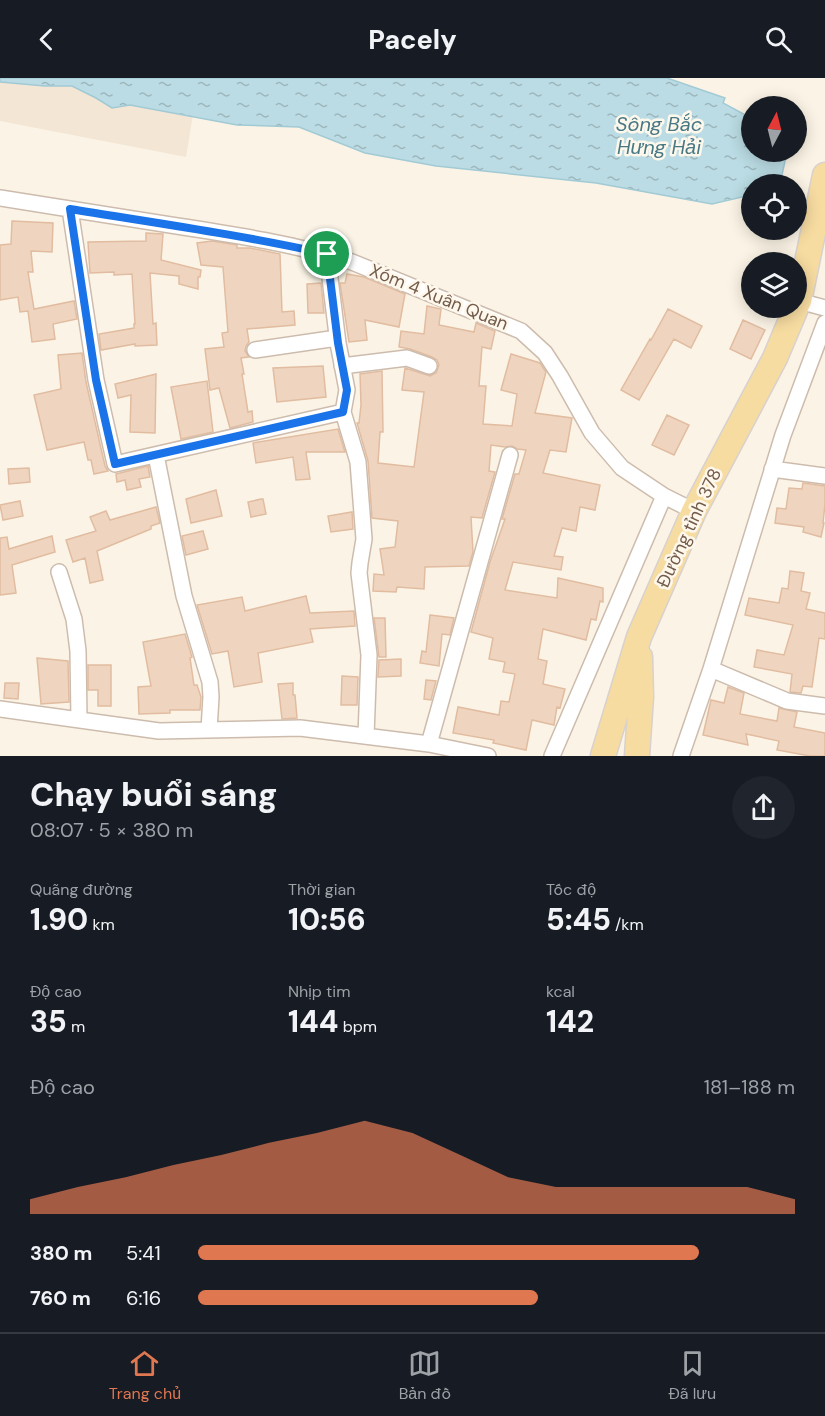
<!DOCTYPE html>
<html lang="vi">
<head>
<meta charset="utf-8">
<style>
	body { margin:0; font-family:"DM Sans",sans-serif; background:#20242c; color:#f1f3f6; height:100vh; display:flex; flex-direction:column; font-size:22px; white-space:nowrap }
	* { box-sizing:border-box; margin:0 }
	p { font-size:20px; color:#9ea1a6 }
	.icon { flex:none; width:33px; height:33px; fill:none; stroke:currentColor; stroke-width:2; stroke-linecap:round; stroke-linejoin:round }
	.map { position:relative; height:678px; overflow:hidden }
	.sheet { display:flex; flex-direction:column; background:#171b24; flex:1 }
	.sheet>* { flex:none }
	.needle { width:39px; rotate:7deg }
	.controls { position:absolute; left:741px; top:18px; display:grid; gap:12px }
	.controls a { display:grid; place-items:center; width:66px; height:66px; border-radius:50%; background:#171b24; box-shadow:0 3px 15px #0003; font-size:30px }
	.pin { position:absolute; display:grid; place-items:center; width:51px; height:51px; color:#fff; margin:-26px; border:3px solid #fff; border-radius:50%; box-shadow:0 2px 6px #0007 }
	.round { display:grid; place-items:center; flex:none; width:63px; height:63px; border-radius:32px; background:#20242c }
	.headline { display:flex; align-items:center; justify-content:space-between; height:102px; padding:0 30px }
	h1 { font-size:33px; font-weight:800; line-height:45px }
	.metrics { display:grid; grid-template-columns:repeat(3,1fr); gap:9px; height:102px; padding:6px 30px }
	.metrics div { display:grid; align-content:center }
	.metrics b { font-size:30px; font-weight:800 }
	.metrics small { font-size:16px; font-weight:400 }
	.metrics p { font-size:16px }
	.chart { height:168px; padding:12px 30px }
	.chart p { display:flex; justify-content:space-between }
	.chart svg { width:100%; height:108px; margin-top:6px; fill:#df7851; opacity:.7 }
	ul { padding:0 30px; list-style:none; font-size:20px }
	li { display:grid; grid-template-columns:96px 72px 1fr; align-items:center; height:45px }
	li i { height:15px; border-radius:8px; background:#df7851 }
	header { display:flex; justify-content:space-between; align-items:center; height:78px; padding:0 30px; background:#171b24; font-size:27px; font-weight:800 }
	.dock { display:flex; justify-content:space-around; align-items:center; height:84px; border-top:2px solid #363941; background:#171b24; font-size:16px; color:#9ea1a6 }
	.dock a { display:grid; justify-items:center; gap:3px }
	.dock .current { color:#df7851 }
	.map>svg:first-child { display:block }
	.residential { fill:#f3e6d5 }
	.water { fill:url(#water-ripples); stroke:#a2cad5; stroke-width:1.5 }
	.building { fill:#efd5bf; stroke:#e1bca0; stroke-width:1.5 }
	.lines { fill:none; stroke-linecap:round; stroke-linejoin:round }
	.minor-casing { stroke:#cdbcad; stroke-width:18 }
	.primary-casing { stroke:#d8d1cd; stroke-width:27 }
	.minor { stroke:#fff; stroke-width:15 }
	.primary { stroke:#f7dca1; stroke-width:24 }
	.route-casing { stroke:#fff; stroke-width:12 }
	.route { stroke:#1a73e8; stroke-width:8 }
	.labels { text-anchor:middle; stroke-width:5; stroke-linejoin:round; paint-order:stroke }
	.street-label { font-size:18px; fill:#735c4c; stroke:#fef8ec }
	.water-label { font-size:20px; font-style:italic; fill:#477885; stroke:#fef8ec }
</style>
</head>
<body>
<header><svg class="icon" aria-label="back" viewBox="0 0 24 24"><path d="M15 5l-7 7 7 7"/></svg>Pacely<svg class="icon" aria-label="search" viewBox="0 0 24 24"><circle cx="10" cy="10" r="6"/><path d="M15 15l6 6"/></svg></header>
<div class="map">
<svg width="825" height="678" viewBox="0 0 825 678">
	<defs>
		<pattern id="water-ripples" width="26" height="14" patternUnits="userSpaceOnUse" patternTransform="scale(1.5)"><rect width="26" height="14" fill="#bbdce4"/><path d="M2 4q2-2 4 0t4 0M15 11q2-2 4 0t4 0" fill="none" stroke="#9cb6bb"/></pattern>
	</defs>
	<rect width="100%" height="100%" fill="#fbf4e6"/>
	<path class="residential" d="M 0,0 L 199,0 L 186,79 L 0,43 Z"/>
	<path class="water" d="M 0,0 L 667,0 L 725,20 L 723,25 L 751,40 L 752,74 L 787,74 L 780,106 L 752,106 L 751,117 L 712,126 L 596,105 L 436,88 L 365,75 L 299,49 L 237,47 L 130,27 L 112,30 L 96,20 L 72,8 L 45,8 L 0,4 Z"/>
	<path class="building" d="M 12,143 L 53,145 L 52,174 L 31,173 L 33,194 L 28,194 L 34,231 L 74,223 L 77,241 L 53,246 L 55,261 L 32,264 L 28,233 L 20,234 L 18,219 L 0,222 L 0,167 L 11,166 Z
		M 146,155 L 163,156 L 161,182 L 201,192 L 200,199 L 198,199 L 198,211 L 179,206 L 179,198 L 150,195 L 153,246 L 156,245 L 157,267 L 135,268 L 135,266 L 101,272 L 99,256 L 134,250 L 134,246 L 135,246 L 132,196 L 114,197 L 114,194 L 90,195 L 88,164 L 146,163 Z
		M 212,163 L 237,167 L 237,170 L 250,170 L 280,176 L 282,234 L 294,233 L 295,247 L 247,251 L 249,264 L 246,268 L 245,273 L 249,279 L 241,280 L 244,296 L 242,296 L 248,334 L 252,333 L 253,344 L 230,350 L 219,310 L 210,312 L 205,271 L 224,269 L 222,255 L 228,254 L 223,189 L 201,187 L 197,165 Z
		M 347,196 L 364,199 L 405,216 L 399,249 L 365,242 L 367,262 L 349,264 L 340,205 L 345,205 Z
		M 321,205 L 324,235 L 308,235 L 307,206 Z
		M 427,228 L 441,231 L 439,247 L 474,254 L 476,245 L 495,253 L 491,271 L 482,269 L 479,308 L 486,308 L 483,346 L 512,348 L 517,316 L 501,312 L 511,276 L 540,285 L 546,294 L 535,335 L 572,340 L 566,374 L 550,372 L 543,395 L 600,407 L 595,432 L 580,429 L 576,453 L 562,450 L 554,478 L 563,479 L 561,492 L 513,484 L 505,512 L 557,520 L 558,500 L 603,510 L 603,524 L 600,523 L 596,542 L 591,541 L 586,562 L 543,551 L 538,581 L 547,583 L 543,606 L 565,611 L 560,630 L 557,629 L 554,647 L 532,642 L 526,672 L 493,665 L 494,662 L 453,655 L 458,629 L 499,637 L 501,623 L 509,624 L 515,596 L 503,594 L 505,584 L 489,581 L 493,560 L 471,554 L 490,484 L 505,441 L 502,441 L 515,396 L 519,396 L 526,372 L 517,371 L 512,368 L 505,369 L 491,367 L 489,393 L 495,394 L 482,440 L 471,439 L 473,474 L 469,488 L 425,489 L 424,511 L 397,509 L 396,514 L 373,513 L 374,496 L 384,497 L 380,471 L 395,469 L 398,443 L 372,440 L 368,383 L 357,345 L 359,345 L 361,327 L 360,296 L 382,293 L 383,354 L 380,354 L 378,385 L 414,389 L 424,314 L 402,312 L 405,290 L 430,298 L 436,295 L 439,287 L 437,282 L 432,279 L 410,271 L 399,269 L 401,253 L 424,256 Z
		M 668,231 L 702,248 L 691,270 L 674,261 L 639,322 L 621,312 L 650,261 L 651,262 Z
		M 743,242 L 765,252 L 751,281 L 730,271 Z
		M 82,275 L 86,304 L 105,388 L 108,393 L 94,396 L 91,382 L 88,382 L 84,364 L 47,372 L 34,317 L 61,311 L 58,277 Z
		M 323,288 L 326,319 L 277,324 L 273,290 Z
		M 156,296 L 155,355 L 130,354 L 131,317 L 118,320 L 115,306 Z
		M 207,303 L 213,354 L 181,361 L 171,309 Z
		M 667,337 L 689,347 L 674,377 L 652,367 Z
		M 338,351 L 345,374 L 306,374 L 310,401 L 296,402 L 293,379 L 256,385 L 253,365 Z
		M 148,388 L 150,399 L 139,401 L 141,409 L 127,412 L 125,402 L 117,404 L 116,396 Z
		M 29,390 L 30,404 L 9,406 L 8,391 Z
		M 803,405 L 825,408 L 825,426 L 823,445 L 824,445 L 821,459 L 803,454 L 804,449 L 775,445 L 777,430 L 786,431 L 789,410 L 802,411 Z
		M 216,412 L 222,438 L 191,445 L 186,421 Z
		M 261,421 L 263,421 L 266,436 L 251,439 L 248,424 Z
		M 20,423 L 23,438 L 3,442 L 0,427 Z
		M 156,429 L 160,445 L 151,448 L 151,451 L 97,473 L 103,502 L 90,505 L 85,480 L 73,484 L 66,462 L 96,453 L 90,439 L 106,433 L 110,442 Z
		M 352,434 L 353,451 L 331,454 L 328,438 Z
		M 203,453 L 208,471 L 186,477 L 182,458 Z
		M 52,458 L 55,474 L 12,487 L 16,515 L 0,517 L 0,460 L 7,459 L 9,471 Z
		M 790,493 L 804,495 L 801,513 L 810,515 L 806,531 L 825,535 L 825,561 L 819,560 L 812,609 L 803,608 L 801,615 L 790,614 L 792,596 L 754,589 L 757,572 L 784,577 L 793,547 L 745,537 L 749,520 L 779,525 L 782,510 L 788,511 Z
		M 306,518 L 310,535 L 354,533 L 355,548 L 310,551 L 313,564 L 258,575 L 262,604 L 234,609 L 228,573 L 212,576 L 197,527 L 242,519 L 245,533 Z
		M 430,537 L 454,540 L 450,557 L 442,556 L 439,588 L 420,585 L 422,573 L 426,574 Z
		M 374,540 L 385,540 L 386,579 L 379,579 Z
		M 185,556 L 192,579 L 190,580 L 194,607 L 197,607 L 201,619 L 200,632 L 170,632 L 170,635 L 139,636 L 138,609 L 151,608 L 143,564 Z
		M 37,580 L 68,583 L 69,624 L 41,626 Z
		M 401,581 L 401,598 L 378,599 L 379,582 Z
		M 88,587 L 111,587 L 111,628 L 98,628 L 98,612 L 88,612 Z
		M 342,598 L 358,599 L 357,627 L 341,627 Z
		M 426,602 L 436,603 L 431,622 L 424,621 Z
		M 5,605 L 19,605 L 18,621 L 4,620 Z
		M 293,605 L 293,617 L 295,617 L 297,640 L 282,641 L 278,606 Z
		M 728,609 L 744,615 L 740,636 L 777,643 L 779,630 L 797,634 L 794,649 L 825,655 L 825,678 L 810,678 L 777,672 L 779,663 L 746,656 L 748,667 L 703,657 L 711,622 L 724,625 Z"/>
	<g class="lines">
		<g class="minor-casing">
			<path id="minor" d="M 0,120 C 59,129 118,139 177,148 C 236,157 295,166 352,184 L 521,253 L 545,275 L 560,298 L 592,355 L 622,390 L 664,418 L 694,433
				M 70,131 L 96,302 L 115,386 L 343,334 L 347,312 L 338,265 L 327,176
				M 799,223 L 825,230
				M 255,272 L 337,260
				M 342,288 L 407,280 L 429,288
				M 343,334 L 358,384 L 364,461 L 360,485 L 359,495 L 369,577 L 366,658
				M 156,377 L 184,518 L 210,604 L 211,619 L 209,652
				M 772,391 L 825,398
				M 59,494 L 74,541 L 78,573 L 79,642
				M 711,591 L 787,623 L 825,628
				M 0,631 L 159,653 L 300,650 L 429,666 L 488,678
				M 429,666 L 510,377
				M 552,678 L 664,418
				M 681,678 L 711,591 L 783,357 L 825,245"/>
		</g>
		<g class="primary-casing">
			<path id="primary" d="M 796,229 L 799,223 L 825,97
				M 603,678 L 639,559 L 694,433 L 775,280 L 796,230
				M 637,678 L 641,619 L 640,579"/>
		</g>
		<use href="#minor" class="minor"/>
		<use href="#primary" class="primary"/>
	</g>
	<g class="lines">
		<g class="route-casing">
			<path id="route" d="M 70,131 C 156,145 242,157 327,176 L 338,265 L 347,312 L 343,334 L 115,386 L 96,302 Z"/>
		</g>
		<use href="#route" class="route"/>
	</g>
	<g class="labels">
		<g class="street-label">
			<text transform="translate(439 219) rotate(22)" y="6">Xóm 4 Xuân Quan</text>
			<text transform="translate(689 450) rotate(-65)" y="6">Đường tỉnh 378</text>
		</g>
		<g class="water-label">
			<text x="659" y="53">Sông Bắc<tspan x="659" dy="23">Hưng Hải</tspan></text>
		</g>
	</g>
</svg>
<div class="controls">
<a><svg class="needle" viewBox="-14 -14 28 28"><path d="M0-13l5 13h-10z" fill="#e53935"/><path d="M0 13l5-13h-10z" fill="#9ea1a6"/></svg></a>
<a><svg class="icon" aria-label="locate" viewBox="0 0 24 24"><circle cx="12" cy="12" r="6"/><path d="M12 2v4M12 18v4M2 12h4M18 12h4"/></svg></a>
<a><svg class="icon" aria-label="layers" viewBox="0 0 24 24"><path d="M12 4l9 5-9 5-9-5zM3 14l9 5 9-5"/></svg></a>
</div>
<div class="pin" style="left:327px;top:176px;background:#1e9e55"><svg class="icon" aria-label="arrive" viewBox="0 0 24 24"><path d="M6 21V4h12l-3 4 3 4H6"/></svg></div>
</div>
<section class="sheet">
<div class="headline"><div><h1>Chạy buổi sáng</h1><p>08:07 · 5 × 380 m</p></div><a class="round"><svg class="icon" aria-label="share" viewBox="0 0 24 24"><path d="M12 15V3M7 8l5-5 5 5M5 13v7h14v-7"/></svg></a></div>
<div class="metrics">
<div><p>Quãng đường</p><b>1.90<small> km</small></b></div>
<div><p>Thời gian</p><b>10:56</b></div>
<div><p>Tốc độ</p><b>5:45<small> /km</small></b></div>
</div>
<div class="metrics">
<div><p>Độ cao</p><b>35<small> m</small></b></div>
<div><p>Nhịp tim</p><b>144<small> bpm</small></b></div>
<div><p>kcal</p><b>142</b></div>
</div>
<div class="chart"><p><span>Độ cao</span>181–188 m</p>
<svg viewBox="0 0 160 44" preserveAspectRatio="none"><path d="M0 44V38L10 33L20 29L30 24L40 20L50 15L60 11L70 6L80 11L90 20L100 29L110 33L120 33L130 33L140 33L150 33L160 38V44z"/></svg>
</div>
<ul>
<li><b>380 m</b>5:41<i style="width:84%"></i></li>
<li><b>760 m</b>6:16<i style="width:57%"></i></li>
</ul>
</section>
<nav class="dock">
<a class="current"><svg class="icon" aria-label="home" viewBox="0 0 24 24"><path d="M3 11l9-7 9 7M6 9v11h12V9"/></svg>Trang chủ</a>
<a><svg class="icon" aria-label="map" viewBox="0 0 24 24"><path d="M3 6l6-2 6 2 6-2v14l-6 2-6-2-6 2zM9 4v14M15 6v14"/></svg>Bản đồ</a>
<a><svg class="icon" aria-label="saved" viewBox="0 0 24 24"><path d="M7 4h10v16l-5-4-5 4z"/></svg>Đã lưu</a>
</nav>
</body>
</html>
